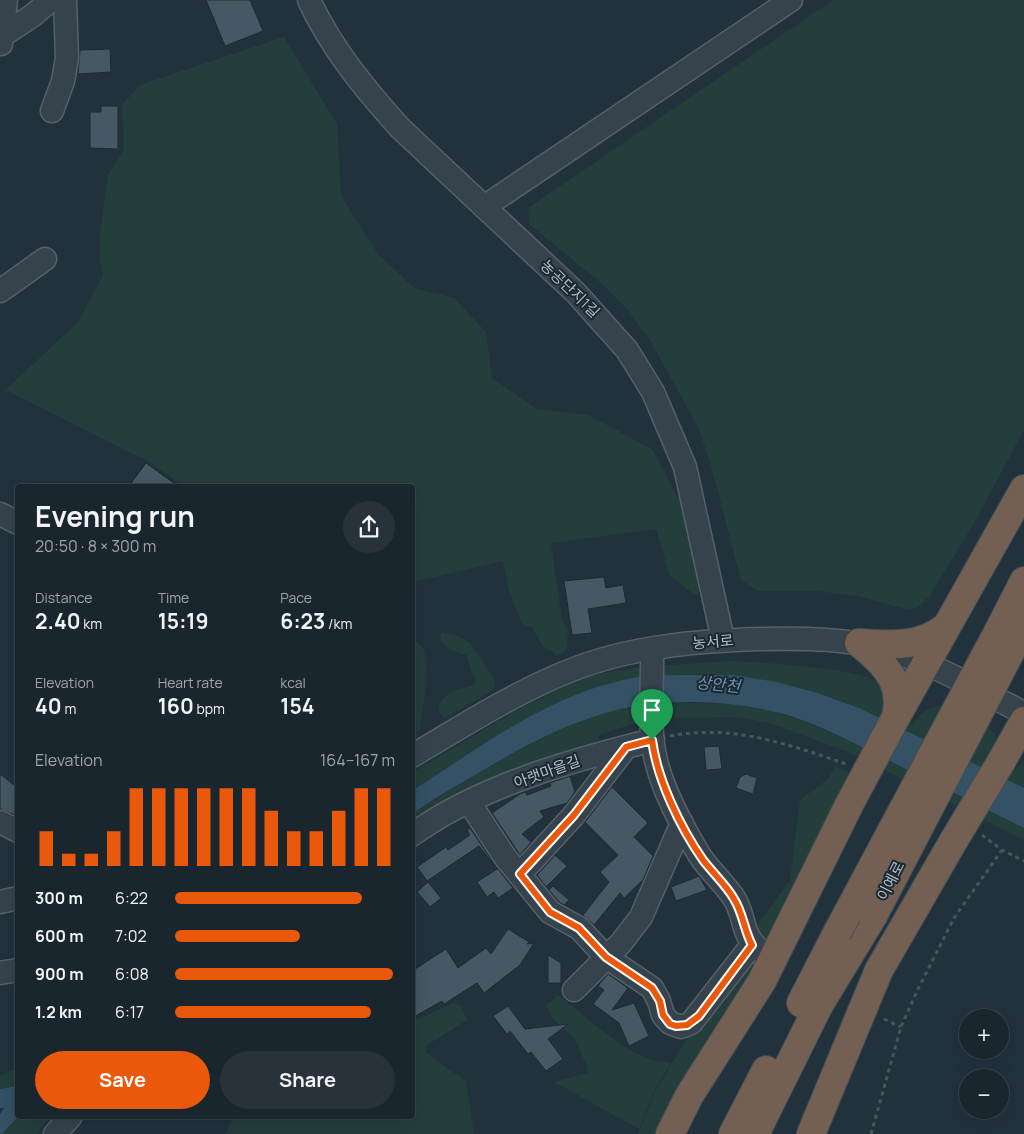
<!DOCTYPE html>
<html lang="en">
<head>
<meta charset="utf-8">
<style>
	body { margin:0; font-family:Manrope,"Noto Sans KR",sans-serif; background:#27323a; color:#f1f3f6; height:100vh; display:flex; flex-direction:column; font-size:19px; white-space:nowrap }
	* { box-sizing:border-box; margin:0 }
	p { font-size:16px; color:#9fa5aa }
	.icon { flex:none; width:28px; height:28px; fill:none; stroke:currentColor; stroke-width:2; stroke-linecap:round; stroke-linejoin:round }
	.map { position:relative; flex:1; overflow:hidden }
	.drawer { position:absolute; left:15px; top:484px; width:400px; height:635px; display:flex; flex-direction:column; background:#1a262e; border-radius:5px; box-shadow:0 5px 20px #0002,0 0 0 1px #38434a }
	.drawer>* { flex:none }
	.fabs { position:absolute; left:959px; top:1009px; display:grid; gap:10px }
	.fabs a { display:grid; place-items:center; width:50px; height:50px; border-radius:50%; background:#1a262e; box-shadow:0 5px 20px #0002,0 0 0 1px #38434a; font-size:25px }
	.pin { position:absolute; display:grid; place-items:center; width:42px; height:42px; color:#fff; margin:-51px -21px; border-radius:50% 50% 50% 0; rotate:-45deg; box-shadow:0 0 5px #0007 }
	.pin .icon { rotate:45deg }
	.round { display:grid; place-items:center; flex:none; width:52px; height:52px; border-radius:26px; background:#27323a }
	.overview { display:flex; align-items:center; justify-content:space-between; height:85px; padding:0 20px }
	h1 { font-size:28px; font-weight:700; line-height:38px }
	.figures { display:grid; grid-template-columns:repeat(3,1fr); gap:8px; height:85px; padding:5px 20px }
	.figures div { display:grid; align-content:center }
	.figures b { font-size:21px; font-weight:700 }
	.figures small { font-size:14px; font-weight:400 }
	.figures p { font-size:14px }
	.chart { height:140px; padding:10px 20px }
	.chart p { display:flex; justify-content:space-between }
	.chart svg { width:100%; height:90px; margin-top:5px; stroke:#ea580c; stroke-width:6 }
	.action { display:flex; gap:10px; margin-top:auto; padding:10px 20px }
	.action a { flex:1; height:58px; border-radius:30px; background:#ea580c; color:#fff; font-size:20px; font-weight:700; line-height:58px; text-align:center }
	.action a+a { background:#27323a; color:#f1f3f6 }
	ul { padding:0 20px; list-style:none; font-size:16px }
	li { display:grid; grid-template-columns:80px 60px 1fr; align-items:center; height:38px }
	li i { height:12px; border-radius:6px; background:#ea580c }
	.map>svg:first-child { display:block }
	.green { fill:#243e3c }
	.water { fill:#345165 }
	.building { fill:#455863; stroke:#1d2a33 }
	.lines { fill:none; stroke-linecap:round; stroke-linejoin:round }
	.minor-casing { stroke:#54616a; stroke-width:25 }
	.highway-casing { stroke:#414e57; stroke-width:30 }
	.path { stroke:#415a58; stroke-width:3; stroke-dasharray:4 4; stroke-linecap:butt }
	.minor { stroke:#36434d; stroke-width:22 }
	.highway { stroke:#736052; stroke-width:28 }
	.highway-bridge-casing { stroke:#414e57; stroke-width:30; stroke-linecap:butt }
	.highway-bridge { stroke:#736052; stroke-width:28 }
	.route-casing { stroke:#fff; stroke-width:10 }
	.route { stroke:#ea580c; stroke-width:6 }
	.labels { text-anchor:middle; stroke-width:4; stroke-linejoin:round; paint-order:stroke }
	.street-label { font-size:15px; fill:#b1bec8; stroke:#1b2831 }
	.water-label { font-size:16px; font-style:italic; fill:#7095ad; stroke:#1b2831 }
</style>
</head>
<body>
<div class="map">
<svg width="1024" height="1134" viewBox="0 0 1024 1134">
	<rect width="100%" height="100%" fill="#22323d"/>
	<path class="green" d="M 833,0 L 1024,0 L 1024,430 L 974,523 L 929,597 L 916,608 L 905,609 L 858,596 L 816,591 L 758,591 L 741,580 L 711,465 L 699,429 L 651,342 L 629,311 L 601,283 L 530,225 L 528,208 Z
		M 284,37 L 337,124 L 341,196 L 378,254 L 414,288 L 454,298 L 486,332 L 492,378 L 537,409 L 588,415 L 652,449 L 679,499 L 686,519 L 700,591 L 695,595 L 670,576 L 656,529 L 551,543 L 562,620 L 568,629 L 567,650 L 556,656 L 554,652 L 543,647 L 532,627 L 522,624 L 509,591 L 503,561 L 413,582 L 412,486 L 183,486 L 147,460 L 137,456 L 18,396 L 8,391 L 3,392 L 78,322 L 103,275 L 100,260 L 100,234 L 108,175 L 124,149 L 122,105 L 140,85 Z
		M 441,632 L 458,636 L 470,643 L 491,674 L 495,682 L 493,690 L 445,718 C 436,712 438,702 447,695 C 453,689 466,688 474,685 L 475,680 L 466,655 L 446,648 L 440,639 Z
		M 413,639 C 415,641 420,644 422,647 C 433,664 422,710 420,731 L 413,736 Z
		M 732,661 C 757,662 859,668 875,681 C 884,689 883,700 882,710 L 913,724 C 936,691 960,713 988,727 C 999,736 996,745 993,758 L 1015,770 L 1024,760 L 1024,788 C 987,770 949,752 912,734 C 881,719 851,703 818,693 C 771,678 721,673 672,675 C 646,677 619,679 594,688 C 528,712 471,753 413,790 L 413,772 L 517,710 L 574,682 L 593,675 L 639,667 Z
		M 689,703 L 730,704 L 772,711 L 805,722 L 847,740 L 1024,828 L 1024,840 L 851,753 L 770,723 L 736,717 L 664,718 L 643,721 L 600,734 L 596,747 L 413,829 L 413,814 L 419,809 C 476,774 534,737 598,715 C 627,705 659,704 689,703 Z
		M 835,766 L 850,773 L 834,808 L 793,911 L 660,1134 L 638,1134 L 655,1092 L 687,1038 L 742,965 L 753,931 L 790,880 L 800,800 L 828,779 Z
		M 558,995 L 619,1044 L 650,1060 L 671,1063 L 654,1092 L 639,1129 L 554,1082 L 587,1073 L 588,1069 L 574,1037 L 551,1017 L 547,1005 Z
		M 454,1003 L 461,1006 L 467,1020 L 427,1045 L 426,1053 L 466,1081 L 474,1134 L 225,1134 L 235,1116 L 412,1116 L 413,1020 L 418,1019 Z
		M 17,1068 L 17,1086 L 0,1089 L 0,1075 Z
		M 19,1116 L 51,1116 L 36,1134 L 2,1134 Z"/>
	<path class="water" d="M 684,675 L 734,675 L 777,682 L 818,693 L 859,708 L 1024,788 L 1024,828 C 977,804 929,781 882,757 C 847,740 809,719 771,711 C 716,699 652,698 599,715 C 557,728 517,750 480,772 C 457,786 433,798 413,814 L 413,790 C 482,746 555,690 639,677 C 653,675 669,675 684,675 Z
		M 17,1086 L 19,1116 L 2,1134 L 0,1134 L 0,1114 L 4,1108 L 0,1108 L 0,1089 Z"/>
	<path class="building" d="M 206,0 L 250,0 L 263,31 L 225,46 Z
		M 110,49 L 111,72 L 78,74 L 80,50 Z
		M 101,106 L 118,106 L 118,149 L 90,148 L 90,112 L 101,112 Z
		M 146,463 L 178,486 L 129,486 Z
		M 604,577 L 606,588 L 623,585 L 626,603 L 588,609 L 592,633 L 572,635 L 564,581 Z
		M 719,746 L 722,769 L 706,770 L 704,747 Z
		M 0,774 L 18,788 L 18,816 L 0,809 Z
		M 746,774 L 757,778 L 753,794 L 736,788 L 740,777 Z
		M 570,776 L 575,792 L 567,803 L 540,811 L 544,817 L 522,834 L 531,842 L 520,855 L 492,813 L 520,794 L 525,792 L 527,795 L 551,786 L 550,783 Z
		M 612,787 L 648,823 L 634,837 L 653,856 L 643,880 L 624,898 L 620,893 L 594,925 L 583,915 L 609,882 L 600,872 L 618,855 L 585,822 Z
		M 470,828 L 494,864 L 513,888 L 498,898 L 494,892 L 487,897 L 477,882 L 497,869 L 479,846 L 427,881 L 417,867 L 446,847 L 448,850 L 470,835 L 467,830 Z
		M 555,855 L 567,866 L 546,887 L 537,875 Z
		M 699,876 L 707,890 L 676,901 L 671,887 Z
		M 428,882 L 441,898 L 430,907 L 417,892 Z
		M 553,886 L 569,900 L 564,905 L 559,902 L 549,890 Z
		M 508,929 L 529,942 L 527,944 L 534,943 L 520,965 L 484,993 L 477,983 L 444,1004 L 442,1001 L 412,1018 L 412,971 L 446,949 L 458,968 L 486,948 L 491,954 Z
		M 548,955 L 561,963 L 561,983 L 548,983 Z
		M 608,974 L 628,988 L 612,1010 L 634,1003 L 649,1036 L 629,1046 L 619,1023 L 593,1004 L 604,990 L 598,986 Z
		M 508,1006 L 525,1029 L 568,1024 L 548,1039 L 563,1059 L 546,1071 L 531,1052 L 528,1054 L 510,1031 L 507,1034 L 493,1016 Z"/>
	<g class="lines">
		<g class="minor-casing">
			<path id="minor" d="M 309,0 C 331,48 365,89 400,128 L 576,293 L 627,350 L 653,392 L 685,467 L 723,640
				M 3,35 L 32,16 L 51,0
				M 1,44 L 6,0
				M 52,111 L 63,81 L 67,58 L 65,0
				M 484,207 L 791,0
				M 0,291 L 45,259
				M 0,514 L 18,523
				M 652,649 C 653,683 648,723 655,756 C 662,790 682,826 700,856 C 710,871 724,883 734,898 C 747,919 739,934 763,953
				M 412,756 C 463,726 514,693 569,671 C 628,647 695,641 759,639 C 804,638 850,638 894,652 C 939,666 982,692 1024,713
				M 469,802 L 505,857 L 550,912 L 579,928 L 606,957 L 652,988 L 659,1001 L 663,1015 L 670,1023 L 681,1027 L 691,1023 L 752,945
				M 0,822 L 18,831
				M 412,835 C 479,786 573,760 653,740
				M 520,874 L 574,815 L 626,747
				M 0,902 L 18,898
				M 0,973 L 18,970
				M 574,990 L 621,943 L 641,917 L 682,823
				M 55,1134 L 71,1116"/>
		</g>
		<g class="highway-casing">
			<path id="highway" d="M 999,630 L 1024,581
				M 859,643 C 890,645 920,648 946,627
				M 859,643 C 884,663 904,682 896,716
				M 1014,645 L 1024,625
				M 896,717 L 1024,489
				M 1001,762 L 1024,721
				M 801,1003 L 837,933
				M 670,1134 L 689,1096 L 762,981 L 850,803
				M 733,1134 L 766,1070
				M 755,1134 L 819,1005 L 873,916
				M 811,1134 L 879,970 L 954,840"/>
		</g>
		<path class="path" d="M 670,736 C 732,724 788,744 846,764
			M 982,835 L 1002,850 L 1024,861
			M 884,1019 L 901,1027
			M 871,1134 L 901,1027 L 918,989 L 954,918 L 1002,850"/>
		<use href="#minor" class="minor"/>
		<use href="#highway" class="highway"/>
		<g class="highway-bridge-casing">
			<path id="highway-bridge" d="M 850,803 L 896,717
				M 954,840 L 1001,762
				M 873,916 L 1014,645
				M 837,933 L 999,630"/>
		</g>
		<use href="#highway-bridge" class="highway-bridge"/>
	</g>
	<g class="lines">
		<g class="route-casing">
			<path id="route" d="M 652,740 C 657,779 680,827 703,860 C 712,872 727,886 734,899 C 743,913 744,930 752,945 L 699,1016 L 687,1025 L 676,1026 L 670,1024 L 663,1015 L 660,1001 L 652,988 L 606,957 L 579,928 L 550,912 L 520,874 L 574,815 L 626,747 Z"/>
		</g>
		<use href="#route" class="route"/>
	</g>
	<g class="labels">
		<g class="street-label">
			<text transform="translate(570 289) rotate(44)" y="5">농공단지1길</text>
			<text transform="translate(713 642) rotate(-5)" y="5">농서로</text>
			<text transform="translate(547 772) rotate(-20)" y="5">아랫마을길</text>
			<text transform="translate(891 881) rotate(-63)" y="5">이예로</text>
		</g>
		<g class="water-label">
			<text transform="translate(718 684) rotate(6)" y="6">상안천</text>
		</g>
	</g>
</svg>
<div class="fabs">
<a>+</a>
<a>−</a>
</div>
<div class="pin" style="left:652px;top:740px;background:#1e9e55"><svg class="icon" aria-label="arrive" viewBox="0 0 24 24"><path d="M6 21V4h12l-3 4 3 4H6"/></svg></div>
<section class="drawer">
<div class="overview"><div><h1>Evening run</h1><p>20:50 · 8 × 300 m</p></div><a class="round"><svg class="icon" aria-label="share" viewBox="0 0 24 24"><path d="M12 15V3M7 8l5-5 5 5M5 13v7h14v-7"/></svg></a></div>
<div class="figures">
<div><p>Distance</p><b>2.40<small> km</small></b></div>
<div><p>Time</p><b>15:19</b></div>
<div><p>Pace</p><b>6:23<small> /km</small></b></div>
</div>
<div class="figures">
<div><p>Elevation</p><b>40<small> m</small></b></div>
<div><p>Heart rate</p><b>160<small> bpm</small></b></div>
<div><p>kcal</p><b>154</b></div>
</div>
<div class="chart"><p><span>Elevation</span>164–167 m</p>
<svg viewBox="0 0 160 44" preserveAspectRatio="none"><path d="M5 44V27M15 44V38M25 44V38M35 44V27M45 44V6M55 44V6M65 44V6M75 44V6M85 44V6M95 44V6M105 44V17M115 44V27M125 44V27M135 44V17M145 44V6M155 44V6"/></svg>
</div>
<ul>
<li><b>300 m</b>6:22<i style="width:85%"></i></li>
<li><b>600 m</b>7:02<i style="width:57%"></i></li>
<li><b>900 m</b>6:08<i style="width:99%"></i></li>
<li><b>1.2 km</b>6:17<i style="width:89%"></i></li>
</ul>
<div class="action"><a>Save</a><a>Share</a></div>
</section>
</div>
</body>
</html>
